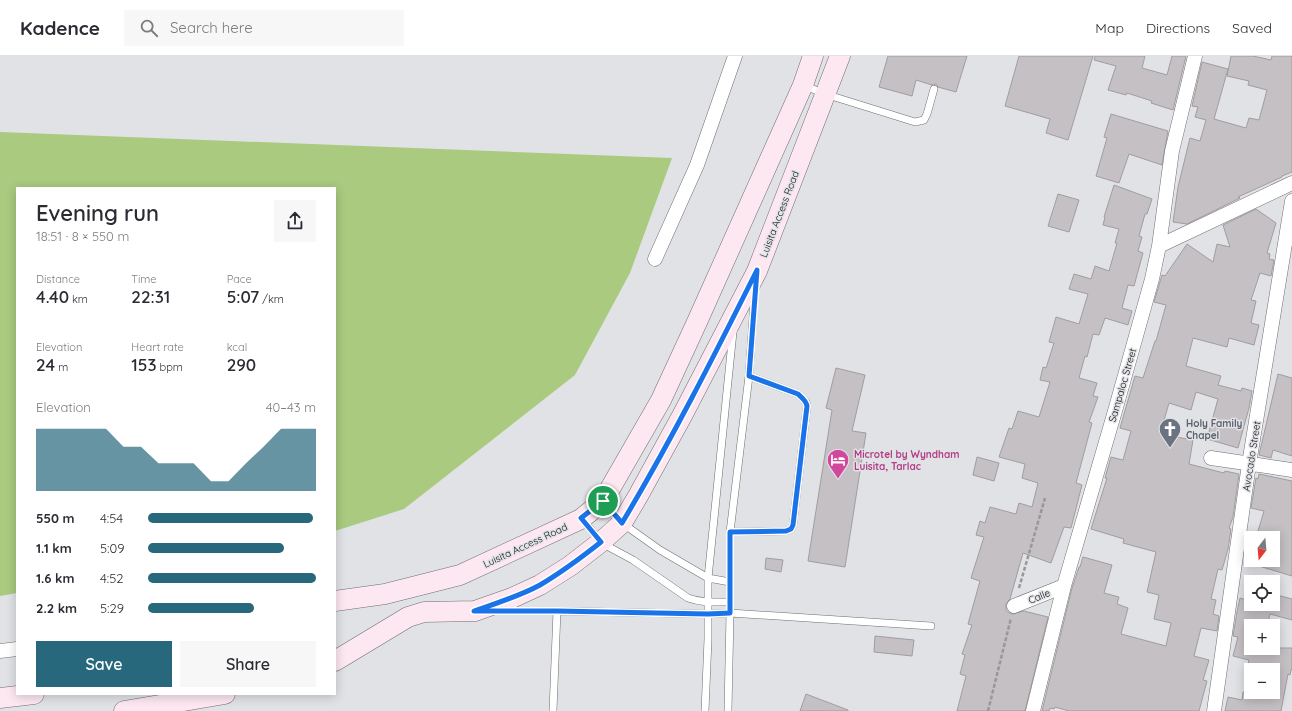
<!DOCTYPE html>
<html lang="en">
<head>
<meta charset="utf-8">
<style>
	body { margin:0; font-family:Quicksand,sans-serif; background:#f7f7f7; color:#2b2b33; height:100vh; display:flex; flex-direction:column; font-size:15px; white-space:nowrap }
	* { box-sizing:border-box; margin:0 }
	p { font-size:13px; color:#7c7c81 }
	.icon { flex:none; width:22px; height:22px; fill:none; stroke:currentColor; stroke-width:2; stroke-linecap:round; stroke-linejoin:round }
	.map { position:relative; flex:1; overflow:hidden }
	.side { position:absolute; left:16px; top:131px; width:320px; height:508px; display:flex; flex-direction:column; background:#fff; border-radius:0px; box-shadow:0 2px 10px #0003 }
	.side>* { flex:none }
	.needle { width:26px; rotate:196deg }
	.tools { position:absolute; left:1244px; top:475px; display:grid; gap:8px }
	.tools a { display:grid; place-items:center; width:36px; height:36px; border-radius:0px; background:#fff; box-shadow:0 2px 10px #0003; font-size:20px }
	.pin { position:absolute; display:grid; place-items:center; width:34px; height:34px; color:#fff; margin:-17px; border:2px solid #fff; border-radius:50%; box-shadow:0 1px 4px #0007 }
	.round { display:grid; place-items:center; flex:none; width:42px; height:42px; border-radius:0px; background:#f7f7f7 }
	.head { display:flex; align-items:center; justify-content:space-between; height:68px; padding:0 20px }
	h1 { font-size:22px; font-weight:600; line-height:30px }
	.metrics { display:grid; grid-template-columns:repeat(3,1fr); gap:6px; height:68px; padding:4px 20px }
	.metrics div { display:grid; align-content:center }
	.metrics b { font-size:17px; font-weight:600 }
	.metrics small { font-size:11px; font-weight:400 }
	.metrics p { font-size:11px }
	.chart { height:112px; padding:8px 20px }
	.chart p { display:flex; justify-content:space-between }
	.chart svg { width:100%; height:72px; margin-top:4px; fill:#27687c; opacity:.7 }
	.cta { display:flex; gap:8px; margin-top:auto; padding:8px 20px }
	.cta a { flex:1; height:46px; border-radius:0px; background:#27687c; color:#fff; font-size:16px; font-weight:600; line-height:46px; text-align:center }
	.cta a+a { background:#f7f7f7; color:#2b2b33 }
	ul { padding:0 20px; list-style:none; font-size:13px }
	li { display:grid; grid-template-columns:64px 48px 1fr; align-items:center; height:30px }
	li i { height:10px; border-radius:5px; background:#27687c }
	header { display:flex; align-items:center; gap:24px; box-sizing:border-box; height:56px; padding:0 20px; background:#fff; border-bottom:1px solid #e1e1e2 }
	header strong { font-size:19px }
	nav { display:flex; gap:22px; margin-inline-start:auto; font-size:14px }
	.search { width:280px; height:36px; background:#f7f7f7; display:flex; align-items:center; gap:10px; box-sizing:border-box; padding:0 14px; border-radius:0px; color:#7c7c81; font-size:15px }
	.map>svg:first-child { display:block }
	.green { fill:#a9ca7f }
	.building { fill:#c4c0c4; stroke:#a09da0 }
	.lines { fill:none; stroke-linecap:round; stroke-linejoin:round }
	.lane-casing { stroke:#6e6e71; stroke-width:8 }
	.street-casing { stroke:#6e6e71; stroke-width:15 }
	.secondary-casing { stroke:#6e6e71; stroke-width:21 }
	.path { stroke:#97989b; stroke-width:2.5; stroke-dasharray:4 2; stroke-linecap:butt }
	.lane { stroke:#fff; stroke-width:7 }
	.street { stroke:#fff; stroke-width:14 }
	.secondary { stroke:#fde7f1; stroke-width:20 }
	.route-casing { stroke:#fff; stroke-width:8 }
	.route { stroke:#1a73e8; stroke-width:5 }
	.labels { text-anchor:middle; stroke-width:3; stroke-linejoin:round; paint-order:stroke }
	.street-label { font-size:10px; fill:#131315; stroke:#e1e2e6 }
	.worship-label { font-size:10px; font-weight:bold; fill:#5b616d; stroke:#e1e2e6; text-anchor:start }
	.hotel-label { font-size:10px; font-weight:bold; fill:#b23c85; stroke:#e1e2e6; text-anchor:start }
</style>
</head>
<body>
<header>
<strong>Kadence</strong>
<div class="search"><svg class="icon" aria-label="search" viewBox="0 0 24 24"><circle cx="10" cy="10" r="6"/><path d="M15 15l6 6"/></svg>Search here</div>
<nav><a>Map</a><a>Directions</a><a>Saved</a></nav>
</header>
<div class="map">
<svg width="1292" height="655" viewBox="0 0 1292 655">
	<rect width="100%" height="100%" fill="#e1e2e6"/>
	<path class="green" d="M 0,76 L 672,102 L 630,217 L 575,319 L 404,453 L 335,475 L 335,132 L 17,132 L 17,537 L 0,540 Z"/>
	<path class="building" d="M 888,0 L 967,0 L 956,36 L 938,31 L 936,28 L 932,29 L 916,24 L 912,40 L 879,31 Z
		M 1019,0 L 1093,0 L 1068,84 L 1046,77 L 1050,63 L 1005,50 Z
		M 1095,0 L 1145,0 L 1142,12 L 1167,19 L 1172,0 L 1186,0 L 1173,54 L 1151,47 L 1152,45 L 1127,37 L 1126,39 L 1108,34 L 1116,10 L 1094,4 Z
		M 1231,0 L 1253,0 L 1271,4 L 1272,0 L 1292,0 L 1292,116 L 1282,120 L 1282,121 L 1238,141 L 1240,142 L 1187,168 L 1173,166 L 1178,131 L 1190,82 L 1200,85 L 1206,64 L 1195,61 L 1198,51 L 1192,50 L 1202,6 L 1228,13 L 1214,63 L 1246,72 L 1249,62 L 1259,64 L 1267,34 L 1248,29 L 1249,25 L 1227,20 Z
		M 1111,58 L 1168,75 L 1162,109 L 1129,98 L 1119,127 L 1096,120 L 1107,82 L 1104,81 Z
		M 1114,129 L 1152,143 L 1147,158 L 1145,158 L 1139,180 L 1142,181 L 1138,195 L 1143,197 L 1134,230 L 1128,229 L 1122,252 L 1132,255 L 1128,269 L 1105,262 L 1099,279 L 1093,278 L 1087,301 L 1085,300 L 1079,322 L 1097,327 L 1093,340 L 1098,341 L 1089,366 L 1092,367 L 1076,427 L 1082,429 L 1071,472 L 1064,471 L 1051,507 L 1023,497 L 1010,543 L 1006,548 L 1006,554 L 1008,556 L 1012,558 L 1024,555 L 1048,561 L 1025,655 L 957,655 L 966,620 L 960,618 L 965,599 L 962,598 L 972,569 L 968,568 L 980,525 L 971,522 L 984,481 L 976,479 L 980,465 L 985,467 L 990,451 L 1016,458 L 1019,447 L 1032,451 L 1038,427 L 1022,422 L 1025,408 L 999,401 L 1009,372 L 1012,373 L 1018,355 L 1039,361 L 1050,326 L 1040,324 L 1043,311 L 1046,312 L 1054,287 L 1049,286 L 1056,261 L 1079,268 L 1088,238 L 1069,233 L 1074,218 L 1091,223 L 1095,210 L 1109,215 L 1117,187 L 1115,187 L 1119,173 L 1103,169 L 1105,161 L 1104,161 Z
		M 1058,138 L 1079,144 L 1069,176 L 1048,170 Z
		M 1256,153 L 1276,167 L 1267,197 L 1270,198 L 1269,203 L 1274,204 L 1271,220 L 1260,217 L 1251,244 L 1256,245 L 1251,267 L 1259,269 L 1254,289 L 1229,282 L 1227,291 L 1193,282 L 1186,310 L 1221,320 L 1218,329 L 1241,335 L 1242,332 L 1252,335 L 1249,352 L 1238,392 L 1207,383 L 1218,343 L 1196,336 L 1191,354 L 1169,347 L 1160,378 L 1193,384 L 1189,408 L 1224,417 L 1225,415 L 1239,418 L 1233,461 L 1229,472 L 1231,473 L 1228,493 L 1222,514 L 1218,513 L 1211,543 L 1216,544 L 1213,558 L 1219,560 L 1217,575 L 1201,572 L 1194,600 L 1209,604 L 1203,624 L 1207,625 L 1199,655 L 1069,655 L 1055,651 L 1054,653 L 1050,652 L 1049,655 L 1042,655 L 1072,532 L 1079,511 L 1080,511 L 1083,501 L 1112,509 L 1104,537 L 1119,541 L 1117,548 L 1128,552 L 1121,578 L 1166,590 L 1171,567 L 1154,563 L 1159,539 L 1147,536 L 1156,496 L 1123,487 L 1124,483 L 1091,473 L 1107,422 L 1105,422 L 1111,401 L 1123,404 L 1131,375 L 1120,372 L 1135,320 L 1143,322 L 1155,285 L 1156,285 L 1166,249 L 1154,246 L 1162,219 L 1165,220 L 1187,188 L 1213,206 L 1217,188 L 1230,191 L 1223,169 Z
		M 836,312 L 865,319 L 852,375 L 866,377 L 845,511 L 808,505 L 832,354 L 826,352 Z
		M 1278,318 L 1292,322 L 1292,400 L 1273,394 L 1271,402 L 1259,399 Z
		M 977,401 L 999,407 L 994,425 L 973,419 Z
		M 1259,418 L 1292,425 L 1292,520 L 1249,507 L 1249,504 L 1273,504 L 1273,482 L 1256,482 L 1264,455 L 1251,452 L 1256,422 L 1258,423 Z
		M 766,502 L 783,504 L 781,516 L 765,513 Z
		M 1273,538 L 1292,543 L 1292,564 L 1270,558 L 1267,570 L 1251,570 L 1251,592 L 1292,592 L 1292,614 L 1291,614 L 1290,619 L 1288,618 L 1281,655 L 1225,655 L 1228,641 L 1242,644 L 1243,636 L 1273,636 L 1273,614 L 1247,614 L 1249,604 L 1233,600 L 1238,581 L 1233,580 L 1237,556 L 1240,542 L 1251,545 L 1251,548 L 1273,548 Z
		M 875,580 L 914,584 L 912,600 L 874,596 Z
		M 806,638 L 848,654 L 848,655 L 800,655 Z"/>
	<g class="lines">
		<g class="lane-casing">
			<path id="lane" d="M 803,29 L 825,38 L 915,66 L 924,64 L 927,58 L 934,33
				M 604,446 L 622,467 L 660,494 L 708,522 L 730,526
				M 583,464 L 601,486 L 607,490 L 633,504 L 688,542 C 702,547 715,546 730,546
				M 730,476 L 786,475 L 791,473 L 793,469 L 807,350 L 806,346 L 798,338 L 749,320
				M 497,555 L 557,555 L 708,558 L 730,557 L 931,570
				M 553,655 L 557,555
				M 705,655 L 708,583 L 708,522 L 733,276
				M 728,655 L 730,557 L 730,476 L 749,320 L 755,233"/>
		</g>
		<g class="street-casing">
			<path id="street" d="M 1159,190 L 1292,127
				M 655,203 L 697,109 L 735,0
				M 1211,402 L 1292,414
				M 1014,550 L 1064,530
				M 0,595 L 17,593
				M 1033,655 L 1064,530 L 1115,355 L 1152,223 L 1159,190 L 1172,95 L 1195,0
				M 1214,655 L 1249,408 L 1292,145"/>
		</g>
		<g class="secondary-casing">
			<path id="secondary" d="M 335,545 L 385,538 L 460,519 L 581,463 L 603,445 L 661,344 L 697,266 L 803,29 L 813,0
				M 335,605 L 408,561 L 424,556 L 475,555 L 512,542 L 540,529 L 570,510 L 601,486 L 622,467 L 638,440 L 683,358 L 757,215 L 840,0
				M 0,642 L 34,638
				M 124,655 L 225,638"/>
		</g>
		<path class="path" d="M 1019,532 L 1045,442
			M 988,655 L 1011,562"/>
		<use href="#lane" class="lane"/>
		<use href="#street" class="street"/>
		<use href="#secondary" class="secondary"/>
	</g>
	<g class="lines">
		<g class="route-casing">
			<path id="route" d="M 757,214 L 749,320 L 798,338 C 802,342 806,344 807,350 L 793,469 L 791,473 L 786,475 L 730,476 L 730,557 L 708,558 L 557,555 L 474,555 C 497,547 520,540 540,529 C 562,516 582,501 601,486 L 581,462 L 603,445 L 622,467 C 671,385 714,300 757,214 Z"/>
		</g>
		<use href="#route" class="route"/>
	</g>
	<defs>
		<g id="church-pin" transform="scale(1.15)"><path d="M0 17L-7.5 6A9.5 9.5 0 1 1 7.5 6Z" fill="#6b7280" stroke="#e1e2e6"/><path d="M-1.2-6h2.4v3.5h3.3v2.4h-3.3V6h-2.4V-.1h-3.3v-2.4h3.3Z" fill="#fff"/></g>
		<g id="hotel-pin" transform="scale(1.15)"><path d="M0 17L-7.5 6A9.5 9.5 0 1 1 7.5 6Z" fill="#d1479c" stroke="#e1e2e6"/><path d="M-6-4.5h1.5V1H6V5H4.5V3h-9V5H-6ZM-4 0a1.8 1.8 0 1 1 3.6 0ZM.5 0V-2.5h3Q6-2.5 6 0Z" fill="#fff"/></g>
	</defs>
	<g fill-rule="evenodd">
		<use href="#church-pin" x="1170" y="373"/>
		<use href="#hotel-pin" x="838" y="404"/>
	</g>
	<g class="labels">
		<g class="street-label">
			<text transform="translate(779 158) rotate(-69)" y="4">Luisita Access Road</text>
			<text transform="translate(1122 329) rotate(-74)" y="4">Sampaloc Street</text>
			<text transform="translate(1251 400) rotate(-81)" y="4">Avocado Street</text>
			<text transform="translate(525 489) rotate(-25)" y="4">Luisita Access Road</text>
			<text transform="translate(1039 540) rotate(-22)" y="4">Calle</text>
		</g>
		<g class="worship-label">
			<text x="1186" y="371">Holy Family<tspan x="1186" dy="12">Chapel</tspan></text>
		</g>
		<g class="hotel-label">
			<text x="854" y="402">Microtel by Wyndham<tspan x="854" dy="12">Luisita, Tarlac</tspan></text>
		</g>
	</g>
</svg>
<div class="tools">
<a><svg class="needle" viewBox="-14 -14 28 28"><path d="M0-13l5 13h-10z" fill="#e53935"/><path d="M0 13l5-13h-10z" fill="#7c7c81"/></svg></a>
<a><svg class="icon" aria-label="locate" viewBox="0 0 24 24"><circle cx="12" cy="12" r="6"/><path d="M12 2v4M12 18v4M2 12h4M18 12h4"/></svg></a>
<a>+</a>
<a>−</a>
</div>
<div class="pin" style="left:603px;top:445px;background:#1e9e55"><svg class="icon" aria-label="arrive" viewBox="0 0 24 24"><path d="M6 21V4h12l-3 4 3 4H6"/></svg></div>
<section class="side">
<div class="head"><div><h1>Evening run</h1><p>18:51 · 8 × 550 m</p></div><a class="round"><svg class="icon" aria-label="share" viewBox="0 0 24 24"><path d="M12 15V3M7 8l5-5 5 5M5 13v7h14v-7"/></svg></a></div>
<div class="metrics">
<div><p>Distance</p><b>4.40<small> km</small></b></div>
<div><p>Time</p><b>22:31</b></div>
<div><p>Pace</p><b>5:07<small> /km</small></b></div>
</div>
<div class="metrics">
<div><p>Elevation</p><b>24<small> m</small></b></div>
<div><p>Heart rate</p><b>153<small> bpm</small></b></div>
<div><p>kcal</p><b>290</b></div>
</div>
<div class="chart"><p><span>Elevation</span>40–43 m</p>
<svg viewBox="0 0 160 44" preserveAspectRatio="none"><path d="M0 44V6L10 6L20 6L30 6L40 6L50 17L60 17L70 27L80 27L90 27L100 38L110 38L120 27L130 17L140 6L150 6L160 6V44z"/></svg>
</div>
<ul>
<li><b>550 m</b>4:54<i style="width:98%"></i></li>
<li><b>1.1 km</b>5:09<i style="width:81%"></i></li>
<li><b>1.6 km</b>4:52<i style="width:100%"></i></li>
<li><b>2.2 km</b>5:29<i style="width:63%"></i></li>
</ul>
<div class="cta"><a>Save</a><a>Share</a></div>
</section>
</div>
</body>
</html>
